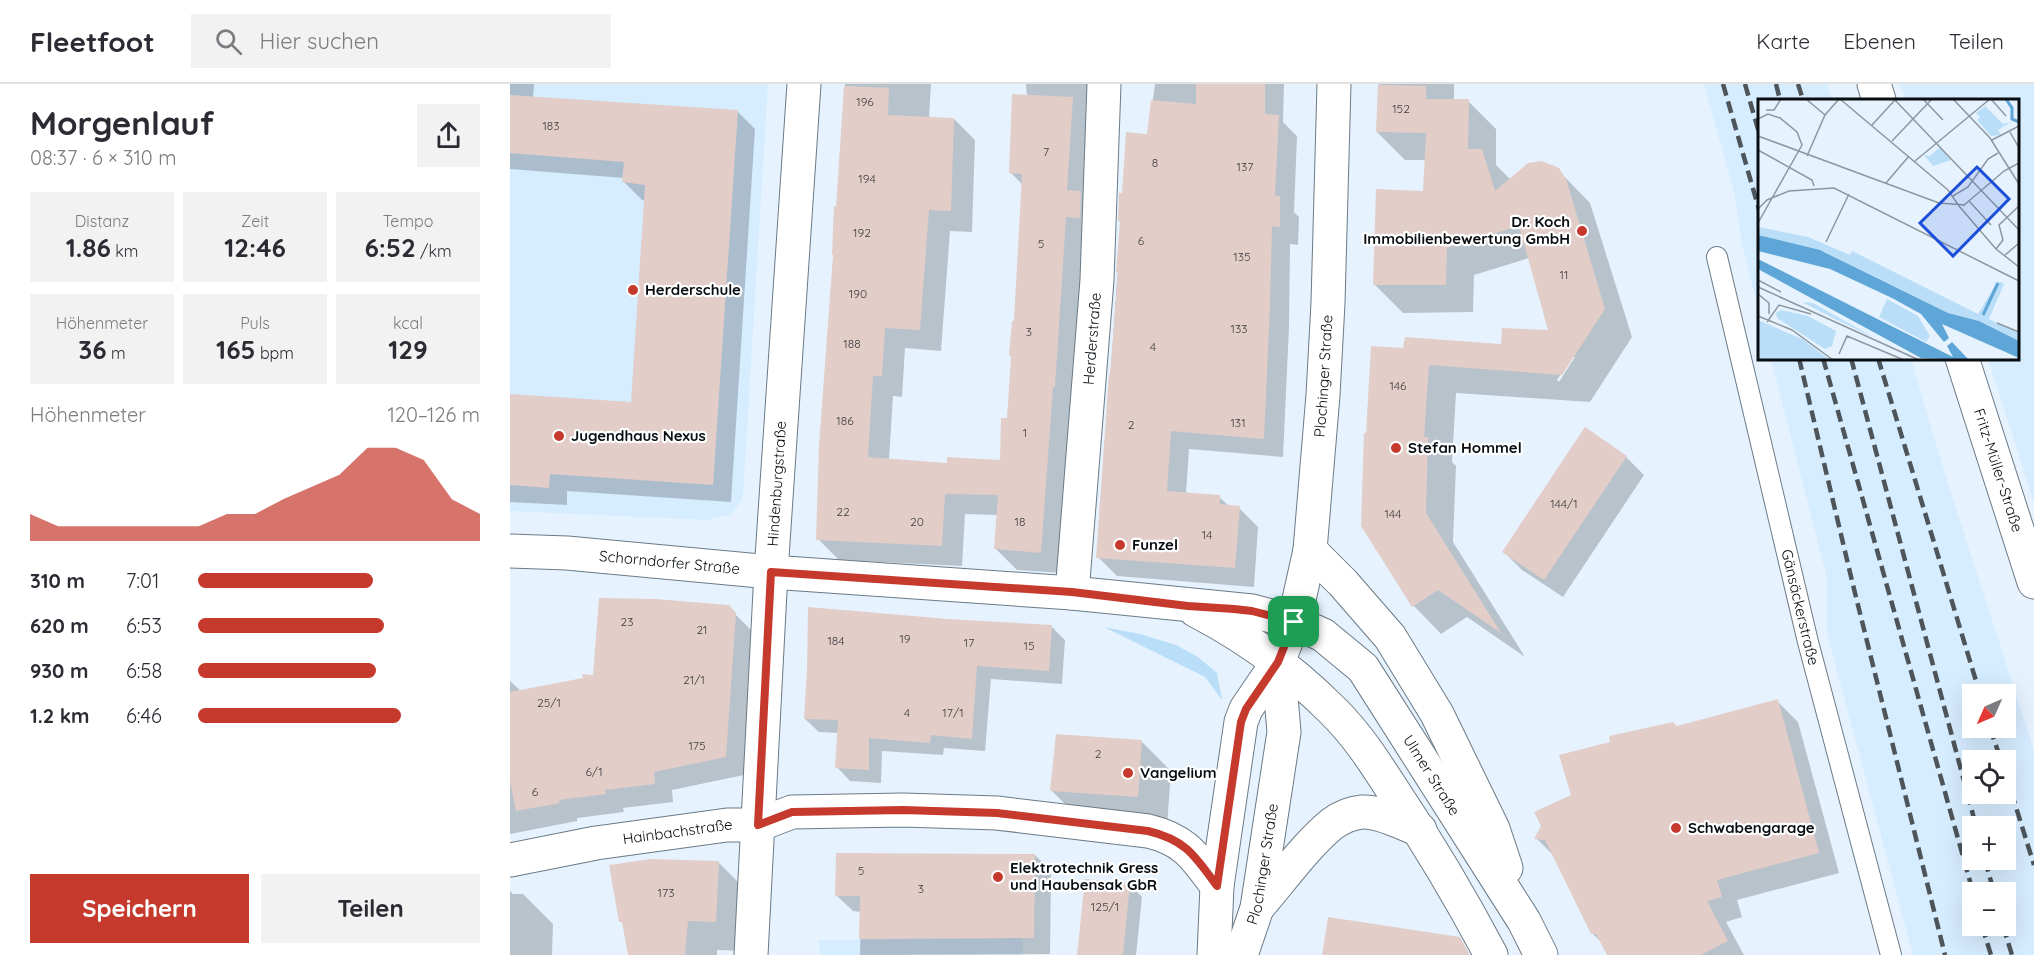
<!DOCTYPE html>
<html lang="de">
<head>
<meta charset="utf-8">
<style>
	body { margin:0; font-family:Quicksand,sans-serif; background:#f2f2f3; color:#2b2b33; height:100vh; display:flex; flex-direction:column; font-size:22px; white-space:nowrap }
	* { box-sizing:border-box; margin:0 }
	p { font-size:20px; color:#7c7c81 }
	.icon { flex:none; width:33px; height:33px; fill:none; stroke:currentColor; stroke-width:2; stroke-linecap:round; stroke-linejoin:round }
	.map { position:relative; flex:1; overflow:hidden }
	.sheet { display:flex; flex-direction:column; background:#fff; width:510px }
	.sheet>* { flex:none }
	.needle { width:39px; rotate:225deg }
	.fabs { position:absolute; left:1452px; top:600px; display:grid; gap:12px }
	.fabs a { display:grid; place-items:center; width:54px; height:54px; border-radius:0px; background:#fff; box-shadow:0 6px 24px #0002; font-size:30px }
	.pin { position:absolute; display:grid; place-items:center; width:51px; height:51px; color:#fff; margin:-26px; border-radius:12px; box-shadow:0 3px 9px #0006 }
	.round { display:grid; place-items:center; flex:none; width:63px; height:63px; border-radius:0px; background:#f2f2f3 }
	.overview { display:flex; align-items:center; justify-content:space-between; height:102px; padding:0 30px }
	h1 { font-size:33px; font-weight:800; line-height:45px }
	.figures { display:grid; grid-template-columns:repeat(3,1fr); gap:9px; height:102px; padding:6px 30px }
	.figures div { display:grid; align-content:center; border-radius:0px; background:#f2f2f3; text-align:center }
	.figures b { font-size:26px; font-weight:800 }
	.figures small { font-size:16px; font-weight:400 }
	.figures p { font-size:16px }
	.chart { height:168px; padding:12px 30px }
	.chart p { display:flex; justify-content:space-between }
	.chart svg { width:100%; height:108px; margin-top:6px; fill:#c6392d; opacity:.7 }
	.action { display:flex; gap:12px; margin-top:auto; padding:12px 30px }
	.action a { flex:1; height:69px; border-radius:0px; background:#c6392d; color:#fff; font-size:24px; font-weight:800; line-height:69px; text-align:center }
	.action a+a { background:#f2f2f3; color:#2b2b33 }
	ul { padding:0 30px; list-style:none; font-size:20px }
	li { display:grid; grid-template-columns:96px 72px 1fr; align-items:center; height:45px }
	li i { height:15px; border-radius:8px; background:#c6392d }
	header { display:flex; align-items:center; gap:36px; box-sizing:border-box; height:84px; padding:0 30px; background:#fff; border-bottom:2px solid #e1e1e2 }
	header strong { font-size:28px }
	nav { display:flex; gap:33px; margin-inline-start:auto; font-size:21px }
	.search { width:420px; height:54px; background:#f2f2f3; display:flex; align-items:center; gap:15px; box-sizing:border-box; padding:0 21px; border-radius:0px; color:#7c7c81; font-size:22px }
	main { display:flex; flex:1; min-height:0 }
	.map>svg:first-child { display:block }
	.built { fill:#d6edff; fill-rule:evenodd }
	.green { fill:#bbdef8 }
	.shadow { fill:#0003; fill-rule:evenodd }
	.building { fill:#e2cdc9 }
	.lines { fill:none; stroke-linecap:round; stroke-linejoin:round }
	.lane-casing { stroke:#6b7a85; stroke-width:22 }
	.street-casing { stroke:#6b7a85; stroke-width:35 }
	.secondary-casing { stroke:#6b7a85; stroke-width:35 }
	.lane { stroke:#fff; stroke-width:20 }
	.street { stroke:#fff; stroke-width:33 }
	.secondary { stroke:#fff; stroke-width:33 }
	.rail { stroke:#4d545a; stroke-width:4.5; stroke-dasharray:12 6; stroke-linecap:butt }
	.route-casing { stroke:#fff; stroke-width:12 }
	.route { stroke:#c6392d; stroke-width:8 }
	.poi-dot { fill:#c6392d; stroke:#fff; stroke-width:2 }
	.labels { text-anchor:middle; stroke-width:4.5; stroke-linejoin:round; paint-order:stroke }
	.number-label { font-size:12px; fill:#3e3d3f }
	.poi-label { font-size:15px; font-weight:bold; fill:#080d11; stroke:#fff; text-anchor:start }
	.street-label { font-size:15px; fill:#080d11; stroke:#fff }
	.inset-river { fill:none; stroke:#5fa6d8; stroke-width:3 }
	.inset-road { fill:none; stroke:#8d979f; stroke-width:1.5 }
	.view { fill:#1d4ed8; fill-opacity:0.15; stroke:#1d4ed8; stroke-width:3 }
	.inset-edge { fill:none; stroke:#080d11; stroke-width:3 }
</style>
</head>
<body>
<header>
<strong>Fleetfoot</strong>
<div class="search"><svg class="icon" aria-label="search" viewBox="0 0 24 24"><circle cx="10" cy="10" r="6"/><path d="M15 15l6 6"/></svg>Hier suchen</div>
<nav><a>Karte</a><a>Ebenen</a><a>Teilen</a></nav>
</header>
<main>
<section class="sheet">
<div class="overview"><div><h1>Morgenlauf</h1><p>08:37 · 6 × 310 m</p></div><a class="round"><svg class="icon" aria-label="share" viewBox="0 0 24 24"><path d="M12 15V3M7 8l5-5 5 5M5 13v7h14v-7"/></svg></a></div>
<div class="figures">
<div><p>Distanz</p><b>1.86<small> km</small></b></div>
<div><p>Zeit</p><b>12:46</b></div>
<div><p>Tempo</p><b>6:52<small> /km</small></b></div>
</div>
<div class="figures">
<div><p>Höhenmeter</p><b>36<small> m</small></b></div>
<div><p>Puls</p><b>165<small> bpm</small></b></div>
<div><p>kcal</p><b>129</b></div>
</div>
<div class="chart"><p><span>Höhenmeter</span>120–126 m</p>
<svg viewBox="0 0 160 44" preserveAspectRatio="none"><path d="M0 44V33L10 38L20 38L30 38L40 38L50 38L60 38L70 33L80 33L90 27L100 22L110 17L120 6L130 6L140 11L150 27L160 33V44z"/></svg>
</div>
<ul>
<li><b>310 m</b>7:01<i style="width:62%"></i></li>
<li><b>620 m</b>6:53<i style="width:66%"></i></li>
<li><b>930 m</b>6:58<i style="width:63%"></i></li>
<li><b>1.2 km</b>6:46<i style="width:72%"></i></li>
</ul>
<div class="action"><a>Speichern</a><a>Teilen</a></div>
</section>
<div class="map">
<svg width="1524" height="871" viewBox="0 0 1524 871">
	<rect width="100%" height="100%" fill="#e6f3fe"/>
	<path class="built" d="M 0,0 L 258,0 L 233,412 L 228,422 L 220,431 L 196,436 L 0,427 Z
		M 1194,0 L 1317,0 L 1322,16 L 1250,16 L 1249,229 L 1232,161 L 1225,112 Z
		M 1390,0 L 1524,0 L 1524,419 L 1478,275 L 1508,274 L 1508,16 L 1396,16 Z
		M 1261,275 L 1401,275 L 1433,384 L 1524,666 L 1524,871 L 1403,871 L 1317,550 L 1317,494 ZM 1496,610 L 1496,644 L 1462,644 L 1462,610 ZM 1462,676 L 1496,676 L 1496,710 L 1462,710 ZM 1496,742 L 1496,776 L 1462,776 L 1462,742 ZM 1496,808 L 1496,842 L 1462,842 L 1462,808 Z
		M 512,854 L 513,871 L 310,871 L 309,856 Z"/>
	<path class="green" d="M 594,543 L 630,550 L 666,561 L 688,573 L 707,589 L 712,616 L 695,593 Z"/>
	<path class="shadow" d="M 0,0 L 24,0 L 23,14 L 227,27 L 245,45 L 221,418 L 57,407 L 57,421 L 0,418 L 0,312 L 122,320 L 136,116 L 132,116 L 114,98 L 114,94 L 0,85 Z
		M 335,0 L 421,0 L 419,34 L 444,35 L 465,56 L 462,148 L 440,147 L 431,267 L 395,264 L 392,313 L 383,312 L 379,376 L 438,381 L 491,377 L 498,336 L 513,101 L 500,88 L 517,12 L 516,0 L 584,0 L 552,489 L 507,486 L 486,465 L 488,431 L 455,430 L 452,482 L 329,476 L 308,455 Z
		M 645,0 L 774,0 L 773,38 L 787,52 L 784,128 L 789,133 L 788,161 L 780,160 L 779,243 L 773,373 L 679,365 L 676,410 L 709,413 L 720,423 L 729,424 L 748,443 L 744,503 L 607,492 L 588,473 L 611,139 L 609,137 L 613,111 L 638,52 Z
		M 869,0 L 944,0 L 944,17 L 958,17 L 986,45 L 986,81 L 1000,95 L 1044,82 L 1080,119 L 1122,253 L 1080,318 L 946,309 L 942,378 L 946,382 L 943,458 L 1015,573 L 957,533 L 931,550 L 904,522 L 852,442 L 895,265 L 993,261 L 1040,248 L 1019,174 L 964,191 L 963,228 L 893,229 L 865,201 L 915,108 L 916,76 L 895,76 L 867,48 ZM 1062,273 L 1065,273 L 1049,298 L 1047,296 Z
		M 1116,373 L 1134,391 L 1053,513 L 1012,486 L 994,468 Z
		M 218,523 L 244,549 L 234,691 L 162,706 L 163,718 L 113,724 L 114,728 L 67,734 L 67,737 L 0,750 L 0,597 L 11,607 L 84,593 Z
		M 438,537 L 542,543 L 555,556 L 552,600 L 481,595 L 475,667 L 434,664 L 433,671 L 372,667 L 371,699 L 340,697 L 327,683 L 329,649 L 309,648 L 295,635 Z
		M 1267,617 L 1288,638 L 1329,789 L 1227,816 L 1232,833 L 1216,838 L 1234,871 L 1099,871 L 1092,859 L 1082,849 L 1045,773 L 1026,754 L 1062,711 L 1166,644 Z
		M 632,658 L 661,687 L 657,742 L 571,736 L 542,707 Z
		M 525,771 L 541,787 L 540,870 L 350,871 L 351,828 L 343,827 L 326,811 Z
		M 208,778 L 238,808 L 236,867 L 207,866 L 207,871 L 119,871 Z
		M 619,800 L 632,813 L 626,871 L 569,871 Z
		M 0,807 L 3,810 L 13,810 L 43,840 L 42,871 L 0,871 Z"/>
	<path class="building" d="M 686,0 L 755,0 L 755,30 L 769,31 L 765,112 L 770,112 L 770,143 L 762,142 L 760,223 L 754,355 L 661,347 L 657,407 L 710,411 L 710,420 L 730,422 L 725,484 L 586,474 L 599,290 L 600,291 L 608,188 L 606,188 L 610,137 L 608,137 L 609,109 L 612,109 L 616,48 L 637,50 L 641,16 L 686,20 Z
		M 868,1 L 916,2 L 916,15 L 959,15 L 958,65 L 972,65 L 985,107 L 1018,79 L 1032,77 L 1049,84 L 1056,95 L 1095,225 L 1052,291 L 919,281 L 914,353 L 918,353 L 916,429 L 991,549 L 928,506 L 902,523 L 851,442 L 854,349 L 856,349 L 861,262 L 893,264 L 895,253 L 991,260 L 992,244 L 1038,246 L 1009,142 L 937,164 L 936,201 L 863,201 L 866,105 L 913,107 L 916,49 L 866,48 Z
		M 334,2 L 379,4 L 378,31 L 444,34 L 441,127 L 419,126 L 410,246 L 375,244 L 372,292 L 363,292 L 358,373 L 437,379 L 437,373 L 490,376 L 491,334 L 497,334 L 501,272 L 499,271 L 502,237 L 504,237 L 512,90 L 499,89 L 502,10 L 563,13 L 557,106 L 571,107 L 570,134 L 556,133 L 545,303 L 543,303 L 531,469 L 484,465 L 488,411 L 435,410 L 432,462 L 306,456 L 309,361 L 323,171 L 322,170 L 324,122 L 326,123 Z
		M 0,11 L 228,26 L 203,401 L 40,390 L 39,404 L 0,401 L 0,310 L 121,318 L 135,101 L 112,98 L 114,78 L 0,69 Z
		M 1075,343 L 1117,372 L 1034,496 L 992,468 Z
		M 89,514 L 146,515 L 219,521 L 226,529 L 216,673 L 144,688 L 145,700 L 95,706 L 96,710 L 49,716 L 50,719 L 6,727 L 0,697 L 0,608 L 73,594 L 72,590 L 83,591 Z
		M 298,523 L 438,535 L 542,541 L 539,587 L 467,582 L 462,655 L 421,651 L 420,659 L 359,654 L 359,686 L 325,684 L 328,636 L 294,635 L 297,585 Z
		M 1268,615 L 1309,769 L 1207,796 L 1212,813 L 1197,817 L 1218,857 L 1191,871 L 1097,871 L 1086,850 L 1081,850 L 1035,756 L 1024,755 L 1031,742 L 1024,728 L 1061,711 L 1049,671 L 1100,658 L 1099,652 L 1163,638 L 1167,642 Z
		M 546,650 L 632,656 L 628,713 L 540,707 Z
		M 326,769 L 525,770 L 524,854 L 349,855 L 350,812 L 325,812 Z
		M 141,775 L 209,777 L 206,838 L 178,837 L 175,871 L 118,871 L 112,838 L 109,838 L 99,781 Z
		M 575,795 L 620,799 L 613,871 L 567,871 Z
		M 818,833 L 950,853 L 960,871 L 812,871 Z"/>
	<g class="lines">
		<g class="lane-casing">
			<g id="lane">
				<path id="s1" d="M 1207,173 L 1298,558 L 1381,871"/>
			</g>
		</g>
		<g class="street-casing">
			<g id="street">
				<path id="s2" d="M 562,509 L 587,196 L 594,0"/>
				<path id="s3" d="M 0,776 L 86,759 L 217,741 L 248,741 L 282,728 L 393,726 L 487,729 L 638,747 C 676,756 685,773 707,802"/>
				<path id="s4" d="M 241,871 L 261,488 L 294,0"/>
			</g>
		</g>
		<g class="secondary-casing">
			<g id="secondary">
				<path d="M 1364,0 L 1369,16"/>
				<path id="s5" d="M 1452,274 L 1524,498"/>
				<path d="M 800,466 L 833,499 L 880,553 L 927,630 L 983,745 L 996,784"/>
				<path id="s6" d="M 0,467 L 57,469 L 261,488 L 562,509 L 742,527 L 784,538 L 813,551 L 853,584 L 1014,837 L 1031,871"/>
				<path d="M 685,526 C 735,552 781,585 821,625 C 846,649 864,677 882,705 C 918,759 951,814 981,871"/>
				<path d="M 747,824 C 769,799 796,761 822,740 C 830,734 842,729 852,728 C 871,727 893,740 910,746"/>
				<path id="s7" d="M 704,871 L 707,802 L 731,638 L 736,625 L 768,578 L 784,538 L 800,466 L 813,311 L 818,219 L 824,0"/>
				<path id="s8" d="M 731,871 L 747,824 L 774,648 L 768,578"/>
			</g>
		</g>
		<use href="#lane" class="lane"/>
		<use href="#street" class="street"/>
		<use href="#secondary" class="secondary"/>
		<path class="rail" d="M 1213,0 L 1250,129
			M 1235,0 L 1250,52
			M 1266,0 L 1270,16
			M 1288,0 L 1293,16
			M 1289,274 L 1343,501 L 1435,871
			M 1313,274 L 1463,808
			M 1341,274 L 1466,742
			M 1368,274 L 1470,610
			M 1480,644 L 1491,676
			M 1496,691 L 1524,781
			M 1475,776 L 1484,808
			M 1472,842 L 1481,871
			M 1493,842 L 1502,871"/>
	</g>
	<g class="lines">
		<g class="route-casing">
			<path id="route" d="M 261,488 L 562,508 L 678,522 L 724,525 L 742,527 L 784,538 L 768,578 L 736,625 L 731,638 L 707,802 C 685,772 676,756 638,747 L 487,729 L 393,726 L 282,728 L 248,741 Z"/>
		</g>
		<use href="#route" class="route"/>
	</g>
	<g class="poi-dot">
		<circle cx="1072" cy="147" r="6"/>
		<circle cx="123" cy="206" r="6"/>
		<circle cx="49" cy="352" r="6"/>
		<circle cx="886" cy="364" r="6"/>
		<circle cx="610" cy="461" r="6"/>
		<circle cx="618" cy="689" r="6"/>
		<circle cx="1166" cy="744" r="6"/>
		<circle cx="488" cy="793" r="6"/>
	</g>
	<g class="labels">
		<g class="number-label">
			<text x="355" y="22">196</text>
			<text x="891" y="29">152</text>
			<text x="41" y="46">183</text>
			<text x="536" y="72">7</text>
			<text x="645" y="83">8</text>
			<text x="735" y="87">137</text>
			<text x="357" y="99">194</text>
			<text x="352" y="153">192</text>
			<text x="631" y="161">6</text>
			<text x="531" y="164">5</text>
			<text x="732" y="177">135</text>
			<text x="1054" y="195">11</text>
			<text x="348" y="214">190</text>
			<text x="729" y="249">133</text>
			<text x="519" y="252">3</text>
			<text x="342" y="264">188</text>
			<text x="643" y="267">4</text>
			<text x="888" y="306">146</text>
			<text x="335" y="341">186</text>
			<text x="728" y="343">131</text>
			<text x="621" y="345">2</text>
			<text x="515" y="353">1</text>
			<text x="1054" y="424">144/1</text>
			<text x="333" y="432">22</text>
			<text x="883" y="434">144</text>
			<text x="407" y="442">20</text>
			<text x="510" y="442">18</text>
			<text x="697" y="455">14</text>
			<text x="117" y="542">23</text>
			<text x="192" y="550">21</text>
			<text x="395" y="559">19</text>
			<text x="326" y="561">184</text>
			<text x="459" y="563">17</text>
			<text x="519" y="566">15</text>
			<text x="184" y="600">21/1</text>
			<text x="39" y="623">25/1</text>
			<text x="397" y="633">4</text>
			<text x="443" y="633">17/1</text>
			<text x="187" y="666">175</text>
			<text x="588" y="674">2</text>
			<text x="84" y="692">6/1</text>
			<text x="25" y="712">6</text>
			<text x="351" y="791">5</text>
			<text x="411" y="809">3</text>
			<text x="156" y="813">173</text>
			<text x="595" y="827">125/1</text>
		</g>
		<g class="poi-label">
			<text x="1060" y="143" text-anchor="end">Dr. Koch<tspan x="1060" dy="17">Immobilienbewertung GmbH</tspan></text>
			<text x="135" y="211">Herderschule</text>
			<text x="61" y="357">Jugendhaus Nexus</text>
			<text x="898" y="369">Stefan Hommel</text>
			<text x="622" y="466">Funzel</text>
			<text x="630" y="694">Vangelium</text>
			<text x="1178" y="749">Schwabengarage</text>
			<text x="500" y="789">Elektrotechnik Gress<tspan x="500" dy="17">und Haubensak GbR</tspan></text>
		</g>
		<g class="street-label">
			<text dy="5" stroke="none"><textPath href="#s2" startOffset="255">Herderstraße</textPath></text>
			<text dy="5" stroke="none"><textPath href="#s7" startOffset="597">Plochinger Straße</textPath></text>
			<text dy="5" stroke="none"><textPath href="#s5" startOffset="118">Fritz-Müller-Straße</textPath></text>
			<text dy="5" stroke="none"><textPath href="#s4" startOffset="472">Hindenburgstraße</textPath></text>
			<text dy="5" stroke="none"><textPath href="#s6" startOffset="160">Schorndorfer Straße</textPath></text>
			<text dy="5" stroke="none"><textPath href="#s1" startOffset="360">Gänsäckerstraße</textPath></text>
			<text dy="5" stroke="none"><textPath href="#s6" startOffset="999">Ulmer Straße</textPath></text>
			<text dy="5" stroke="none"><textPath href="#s3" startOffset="170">Hainbachstraße</textPath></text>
			<text dy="5" stroke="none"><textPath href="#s8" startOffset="94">Plochinger Straße</textPath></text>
		</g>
	</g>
	<g transform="translate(1248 15)">
		<rect width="261" height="261" fill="#e6f3fe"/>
		<path d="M 227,7 L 245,25 L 253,23 L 240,31 L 243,36 L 233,37 L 219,21 L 222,18 L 218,14 ZM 182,48 L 193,61 L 175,67 L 166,56 L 172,57 ZM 1,128 L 50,138 L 92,156 L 94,152 L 220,215 L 239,183 L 243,183 L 246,185 L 231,220 L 261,234 L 261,242 L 221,222 L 190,214 L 67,153 L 0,136 ZM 129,200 L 160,217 L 172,237 L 168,243 L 121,218 ZM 44,203 L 55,204 L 117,239 L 77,220 ZM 23,211 L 50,217 L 78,232 L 74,247 L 67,250 L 19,219 L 18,214 ZM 0,221 L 44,240 L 72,261 L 0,261 Z" fill="#bbdef8"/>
		<path d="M 0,136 L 62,151 L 190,214 L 221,222 L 261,242 L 261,259 L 184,225 L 191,239 L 186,243 L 163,215 L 134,199 L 72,170 L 0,152 ZM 0,160 L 195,258 L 189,247 L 194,243 L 211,261 L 163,259 L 0,170 Z" fill="#5fa6d8"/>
		<path class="inset-river" d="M 248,0 L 254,9 L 254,20 L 261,23M 225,216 L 240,184"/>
		<path class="inset-road" d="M 48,0 L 67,16M 82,0 L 190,91 L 201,107M 136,0 L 261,131M 165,0 L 185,21M 195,0 L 232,39 L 261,85M 233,0 L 248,17M 8,11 L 16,11 L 23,0M 0,20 L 10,15 L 22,19 L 39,33 L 44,46 L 0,124M 114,26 L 137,1M 252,33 L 261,49M 0,37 L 181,104 L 207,106M 234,41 L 261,27M 134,42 L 174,0M 0,51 L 54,81 L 56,87M 49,57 L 67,16 L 81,0M 157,62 L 232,0M 128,84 L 151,57M 195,97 L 210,88 L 230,60 L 240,54M 211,102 L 233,126M 201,107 L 238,150 L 261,168M 205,107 L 246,72 L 261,64M 0,110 L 9,101 L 31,92 L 76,89 L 261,182M 68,143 L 91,95M 238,150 L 245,141 L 241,126 L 261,107M 246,157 L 261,144M 0,181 L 23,193M 0,188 L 161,261M 0,195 L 11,204 L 11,215M 0,217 L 34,231 L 75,261M 9,223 L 21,206 L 53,215M 239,224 L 261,233M 81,255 L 89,237 L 146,261"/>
		<path class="view" d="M 219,68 L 251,100 L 195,157 L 162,124 Z"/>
		<rect width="261" height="261" class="inset-edge"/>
	</g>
</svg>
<div class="fabs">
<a><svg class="needle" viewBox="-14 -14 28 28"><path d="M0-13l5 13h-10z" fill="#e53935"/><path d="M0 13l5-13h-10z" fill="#7c7c81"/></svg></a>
<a><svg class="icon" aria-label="locate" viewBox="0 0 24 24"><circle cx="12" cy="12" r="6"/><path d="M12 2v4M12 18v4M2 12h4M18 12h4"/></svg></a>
<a>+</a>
<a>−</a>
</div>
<div class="pin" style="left:784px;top:538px;background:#1e9e55"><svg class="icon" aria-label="arrive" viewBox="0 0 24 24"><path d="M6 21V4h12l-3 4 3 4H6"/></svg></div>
</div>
</main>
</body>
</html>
